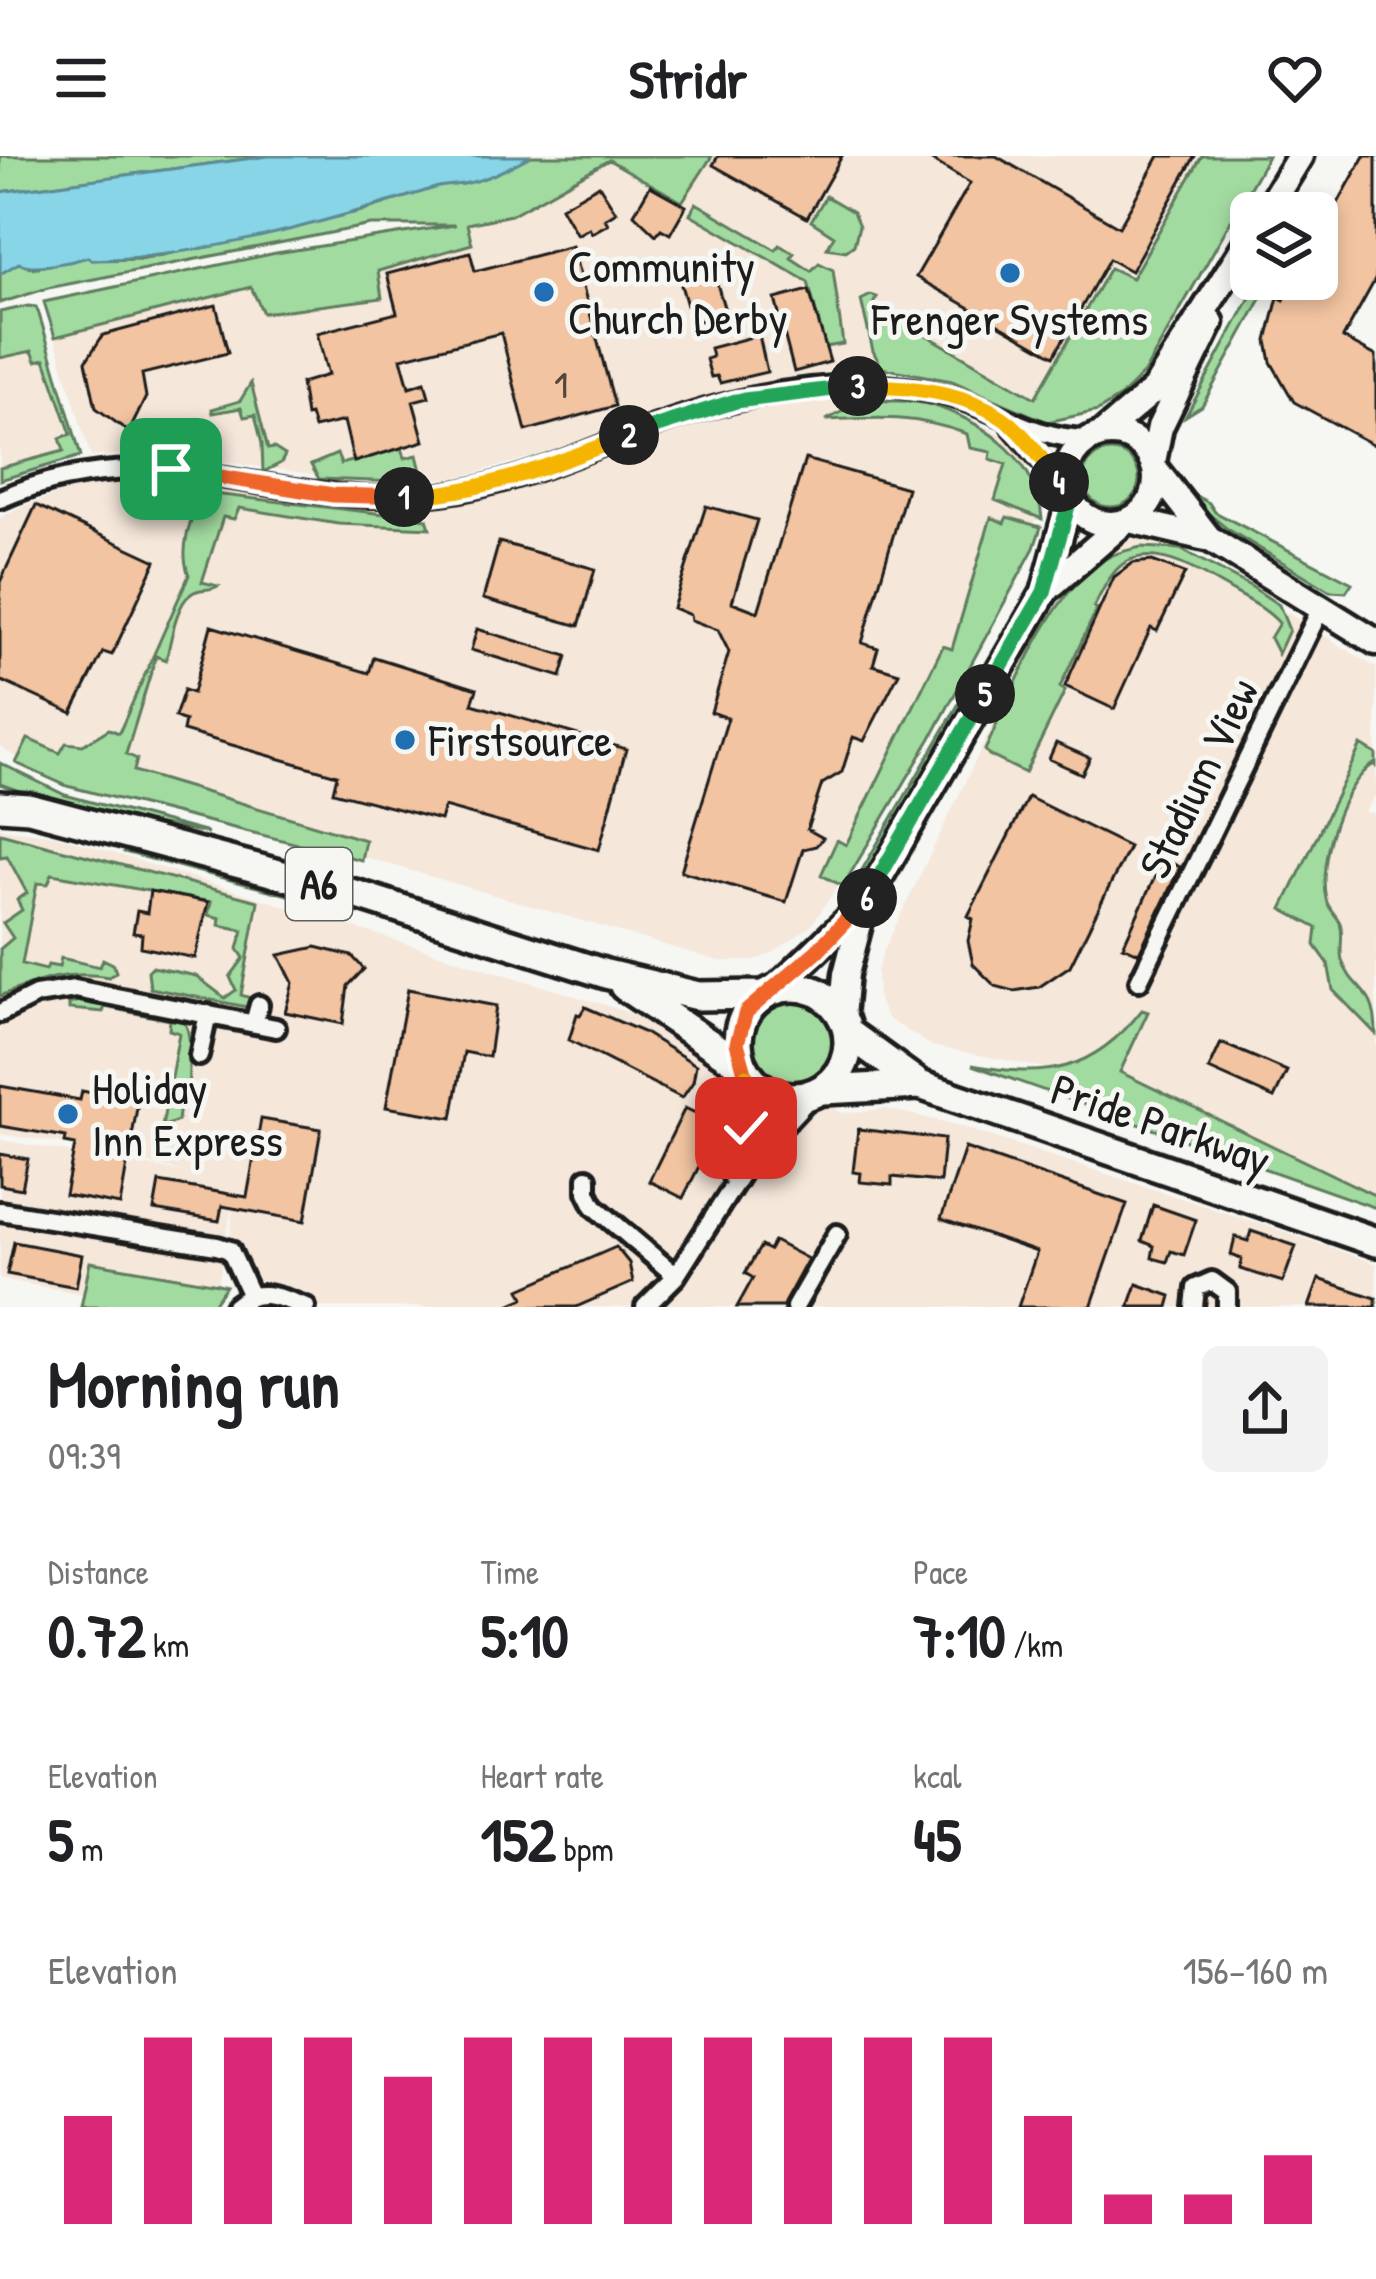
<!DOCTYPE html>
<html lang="en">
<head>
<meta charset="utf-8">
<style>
	body { margin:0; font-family:"Patrick Hand",sans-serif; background:#f2f2f2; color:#202124; height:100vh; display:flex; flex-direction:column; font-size:45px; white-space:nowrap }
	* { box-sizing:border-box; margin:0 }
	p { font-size:39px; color:#757577 }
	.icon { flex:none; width:66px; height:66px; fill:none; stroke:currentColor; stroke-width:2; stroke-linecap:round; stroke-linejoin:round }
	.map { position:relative; height:1151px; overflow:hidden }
	.sheet { display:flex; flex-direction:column; background:#fff; flex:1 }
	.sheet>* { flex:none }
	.buttons { position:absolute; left:1230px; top:36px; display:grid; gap:24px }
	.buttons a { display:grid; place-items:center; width:108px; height:108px; border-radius:18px; background:#fff; box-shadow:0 6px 18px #0003; font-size:60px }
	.pin { position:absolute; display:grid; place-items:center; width:102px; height:102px; color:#fff; margin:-51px; border-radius:24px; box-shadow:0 6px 18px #0006 }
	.km { position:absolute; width:60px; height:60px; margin:-30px; border-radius:50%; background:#222; color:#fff; font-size:33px; line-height:60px; text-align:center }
	.round { display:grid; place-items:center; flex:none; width:126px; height:126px; border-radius:18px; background:#f2f2f2 }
	.overview { display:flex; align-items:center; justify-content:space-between; height:204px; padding:0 48px }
	h1 { font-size:66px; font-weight:700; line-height:90px }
	.figures { display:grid; grid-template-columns:repeat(3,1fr); gap:18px; height:204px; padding:12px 48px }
	.figures div { display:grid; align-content:center }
	.figures b { font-size:60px; font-weight:700 }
	.figures small { font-size:33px; font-weight:400 }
	.figures p { font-size:33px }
	.chart { height:336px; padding:24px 48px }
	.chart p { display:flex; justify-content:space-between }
	.chart svg { width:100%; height:216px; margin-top:12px; stroke:#db2777; stroke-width:6 }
	header { display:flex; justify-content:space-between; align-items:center; height:156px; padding:0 48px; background:#fff; font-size:54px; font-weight:700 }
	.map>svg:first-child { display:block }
	.built { fill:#f5e7da }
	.green { fill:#a2dba0; stroke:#5f7c5e; stroke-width:3 }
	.water { fill:#87d5e6; stroke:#5c8b95; stroke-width:3 }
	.building { fill:#f2c4a1; stroke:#1c1c1c; stroke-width:3 }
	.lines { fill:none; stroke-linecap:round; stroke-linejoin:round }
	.street-casing { stroke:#1c1c1c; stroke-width:26 }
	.secondary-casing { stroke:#1c1c1c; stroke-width:33 }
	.primary-casing { stroke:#1c1c1c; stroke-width:36 }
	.street { stroke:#f6f6f2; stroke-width:16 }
	.secondary { stroke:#f6f6f2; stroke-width:24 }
	.primary { stroke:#f6f6f2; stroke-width:27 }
	.split-1-casing { stroke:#fff; stroke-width:24 }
	.split-2-casing { stroke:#fff; stroke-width:24 }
	.split-3-casing { stroke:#fff; stroke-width:24 }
	.split-4-casing { stroke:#fff; stroke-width:24 }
	.split-5-casing { stroke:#fff; stroke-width:24 }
	.split-6-casing { stroke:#fff; stroke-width:24 }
	.split-7-casing { stroke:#fff; stroke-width:24 }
	.split-8-casing { stroke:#fff; stroke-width:24 }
	.split-1 { stroke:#f0652b; stroke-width:15 }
	.split-2 { stroke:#f5b400; stroke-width:15 }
	.split-3 { stroke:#22a559; stroke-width:15 }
	.split-4 { stroke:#f5b400; stroke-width:15 }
	.split-5 { stroke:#22a559; stroke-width:15 }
	.split-6 { stroke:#22a559; stroke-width:15 }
	.split-7 { stroke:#f0652b; stroke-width:15 }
	.split-8 { stroke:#f5b400; stroke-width:15 }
	.poi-dot { fill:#1f6fb2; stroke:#f6f6f2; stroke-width:4.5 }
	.labels { text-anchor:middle; stroke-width:10; stroke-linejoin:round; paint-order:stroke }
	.number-label { font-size:39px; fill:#52463d }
	.shield { fill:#f6f6f2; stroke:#5d5d5c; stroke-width:3 }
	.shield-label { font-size:42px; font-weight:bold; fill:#1c1c1c }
	.poi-label { font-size:45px; fill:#1c1c1c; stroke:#f6f6f2; text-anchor:start }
	.street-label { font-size:45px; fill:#1c1c1c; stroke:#f6f6f2 }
</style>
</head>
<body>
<header><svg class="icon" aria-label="menu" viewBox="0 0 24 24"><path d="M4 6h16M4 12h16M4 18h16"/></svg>Stridr<svg class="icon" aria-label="heart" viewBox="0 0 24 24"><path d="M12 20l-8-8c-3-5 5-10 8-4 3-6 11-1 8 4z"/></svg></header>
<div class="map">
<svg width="1376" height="1151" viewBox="0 0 1376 1151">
	<rect width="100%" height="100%" fill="#f6f6f2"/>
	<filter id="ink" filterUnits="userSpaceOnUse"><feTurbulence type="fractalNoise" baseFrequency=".00833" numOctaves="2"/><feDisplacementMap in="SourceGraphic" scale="24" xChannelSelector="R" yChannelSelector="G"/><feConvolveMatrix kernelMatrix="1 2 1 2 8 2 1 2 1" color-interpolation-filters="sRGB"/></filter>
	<g filter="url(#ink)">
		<path class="built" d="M 712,0 L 1268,0 L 1144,217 L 1120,241 L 1083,261 L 1047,266 L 952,225 L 906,215 L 838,214 L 722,235 L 532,301 L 456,322 L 368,326 L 152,296 L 91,301 L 44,146 L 276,97 L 511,59 L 609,4 L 682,45 Z
			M 33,195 L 45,203 L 71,278 L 65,294 L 81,300 L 0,324 L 0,202 Z
			M 858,241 L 953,255 L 1023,289 L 1038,359 L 998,449 L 888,654 L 811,770 L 773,797 L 753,805 L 719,805 L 99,623 L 36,614 L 0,590 L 0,362 L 26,349 L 94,326 L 178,327 L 363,348 L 461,341 L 716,254 Z
			M 1135,380 L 1168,390 L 1239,427 L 1376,512 L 1376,638 L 1365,656 L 1376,658 L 1376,1040 L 1155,933 L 932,890 L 887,862 L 878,843 L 877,815 L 885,792 L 1057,436 L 1115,387 Z
			M 0,672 L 55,679 L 662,867 L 843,957 L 887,953 L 953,968 L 1312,1085 L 1376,1108 L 1376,1151 L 317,1151 L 229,1123 L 233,1043 L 218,1128 L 91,1106 L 84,1138 L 0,1123 L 0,984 L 188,1017 L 67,988 L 0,978 Z"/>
		<path class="green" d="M 0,0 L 268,0 L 0,36 Z
			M 531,0 L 712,0 L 682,46 L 609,4 L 511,59 L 467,68 L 472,88 L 378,115 L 382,142 L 263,157 L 251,131 L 55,181 L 44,146 L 276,97 L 455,69 L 371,69 L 48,132 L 0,147 L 0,118 L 18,107 L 34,112 L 88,101 L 92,104 L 145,103 L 358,56 L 443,29 L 464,28 Z
			M 1202,0 L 1268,0 L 1144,217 L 1120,241 L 1098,255 L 1047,266 L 952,225 L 882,212 L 873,195 L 861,144 L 871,139 L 877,141 L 873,148 L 1035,242 L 1110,112 L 1132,122 Z
			M 826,40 L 853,56 L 859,70 L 854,89 L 846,95 L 827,92 L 834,80 L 811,65 Z
			M 696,47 L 776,94 L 779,89 L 794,97 L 791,102 L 811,115 L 819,107 L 833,114 L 843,188 L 825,191 L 808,126 L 690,58 Z
			M 1260,123 L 1272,123 L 1202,250 L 1186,260 Z
			M 28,150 L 36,151 L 39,158 L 81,300 L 0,324 L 0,312 L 64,295 L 60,282 L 71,278 L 45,203 L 36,205 L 32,195 L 0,202 L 0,156 Z
			M 251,227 L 268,293 L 274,292 L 285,299 L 281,307 L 263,316 L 262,288 L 255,259 L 244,261 L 241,252 L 213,257 L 212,253 L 240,245 Z
			M 862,245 C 887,245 914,243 938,251 C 988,269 1038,305 1042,363 L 995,344 L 1006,308 L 990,303 L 991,296 L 970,292 L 967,278 C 915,259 881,261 826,264 Z
			M 402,292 L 405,302 L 417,299 L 424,327 L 319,323 L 311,309 L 337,298 L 341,308 Z
			M1083 323a28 28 0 1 1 56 0a28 28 0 1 1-56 0Z
			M 213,338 L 427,363 L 430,372 L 338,368 L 239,352 L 234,363 L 223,361 L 202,426 L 218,430 C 208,436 200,431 191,438 C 175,449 171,486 166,504 L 156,500 L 126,598 L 137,603 L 134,615 L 365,684 L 361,704 L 67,630 L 16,607 L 28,583 L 60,597 L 66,587 L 83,589 L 109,573 L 119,577 L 189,419 C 179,395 189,359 206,339 Z
			M 1196,340 L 1209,347 L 1215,356 L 1352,427 L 1346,436 L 1330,435 L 1226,372 L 1193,345 Z
			M 991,361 L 1004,367 L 1007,361 L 1041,371 L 1034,392 L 931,582 L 843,730 L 821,719 L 837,684 L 846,689 L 943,490 L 952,493 Z
			M 1141,391 L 1180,393 L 1252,431 L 1279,449 L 1289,474 L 1278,498 L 1270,482 L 1279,467 C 1265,451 1242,441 1224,430 C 1194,413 1141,380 1113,418 C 1105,427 1100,440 1094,451 L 1097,453 L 1060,531 L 1065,535 L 1025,617 L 989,599 L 985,594 C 1012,537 1050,436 1105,403 C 1116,396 1129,394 1141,391 Z
			M 968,532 L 972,534 L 869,712 L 862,714 Z
			M 1361,589 L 1376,598 L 1376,610 L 1374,608 C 1342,627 1317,706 1326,743 C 1328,753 1336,758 1340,767 C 1344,778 1339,793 1342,804 C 1353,838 1376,829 1376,878 L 1333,834 L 1328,807 L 1315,789 L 1317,772 L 1282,753 Z
			M 0,607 L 65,639 L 208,677 C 137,665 67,654 0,628 Z
			M 0,677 L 258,745 L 241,839 L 254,843 L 252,852 L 150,832 L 148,815 L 152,811 L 196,820 L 225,842 L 236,834 L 230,821 L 244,802 L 238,793 L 243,774 L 219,769 L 220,762 L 208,759 L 211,746 L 52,718 L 48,728 L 37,727 L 22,808 L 46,814 L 48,809 L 59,811 L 61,802 L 100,811 L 103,803 L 113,808 L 116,816 L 109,821 C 67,814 38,824 0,840 L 0,793 L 13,782 L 3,767 L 22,754 L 17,744 L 27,737 L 7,700 L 0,701 Z
			M 126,687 L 340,743 L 337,752 L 124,696 Z
			M 83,843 L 183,862 C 195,886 187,907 189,932 L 182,934 L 178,965 L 162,971 L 179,877 L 169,874 L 170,864 L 105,851 L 103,856 L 69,853 L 69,848 Z
			M754 886a39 39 0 1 1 78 0a39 39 0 1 1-78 0Z
			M 1142,854 L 1148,856 L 1120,916 L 1376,1040 L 1376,1052 L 972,909 C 1046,923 1093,916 1142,854 Z
			M 1120,980 L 1376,1068 L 1376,1075 L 1118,984 Z
			M 90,1106 L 218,1128 L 226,1130 L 211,1151 L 81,1151 Z"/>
		<path class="water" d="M 268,0 L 531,0 C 510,11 485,25 462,28 C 452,30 444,29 435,32 C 325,66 207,101 91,104 L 88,101 C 69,107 34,114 19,107 L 0,118 L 0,36 Z"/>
		<path class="building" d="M 718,0 L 842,0 L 807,62 L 713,9 Z
			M 925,0 L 996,0 L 1119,71 L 1159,0 L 1195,0 L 1131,115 L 1109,103 L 1054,200 L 916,121 L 970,27 Z
			M 1364,0 L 1376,0 L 1376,122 L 1343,182 L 1376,200 L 1376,290 L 1294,246 L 1271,206 L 1267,185 L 1278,141 L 1284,144 L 1295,123 L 1317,123 L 1317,85 Z
			M 599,29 L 616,56 L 605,63 L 608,68 L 592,77 L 589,72 L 577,79 L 561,51 Z
			M 650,30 L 686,50 L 670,78 L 661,73 L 656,79 L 634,58 Z
			M 572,90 L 615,250 L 526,275 L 501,177 L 401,202 L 409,231 L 425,226 L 429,241 L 413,245 L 424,285 L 354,306 L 344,265 L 314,272 L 310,259 L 306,260 L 301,227 L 328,219 L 317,177 L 397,157 L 387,118 L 470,96 L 475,115 Z
			M 703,108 L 705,115 L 713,114 L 726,158 L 692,167 L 679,122 L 693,118 L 691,111 Z
			M 809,134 L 830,206 L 794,216 L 775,143 Z
			M 216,149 L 228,197 L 142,218 L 146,241 L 129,276 L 96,252 L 86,205 L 103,179 Z
			M 759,179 L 767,216 L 720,227 L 717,220 L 711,221 L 706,203 L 712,201 L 710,192 Z
			M 805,303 L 907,332 L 862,487 L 878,492 L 873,509 L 899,517 L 864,585 L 853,581 L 842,616 L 822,628 L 807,673 L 823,682 L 816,690 L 803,693 L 786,746 L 681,715 L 728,562 L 711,556 L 729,496 L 718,474 L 691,464 L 690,459 L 673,452 L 706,350 L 757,364 L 732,446 L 758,456 Z
			M 36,349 L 156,405 L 112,499 L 103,496 L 72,557 L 0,524 L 0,426 Z
			M 499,386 L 595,413 L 579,470 L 483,443 Z
			M 1152,405 L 1185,417 L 1157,475 L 1151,472 L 1114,553 L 1065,530 L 1114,421 L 1133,407 Z
			M 211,470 L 369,517 L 374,501 L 477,533 L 472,548 L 626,593 L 599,694 L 444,651 L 440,664 L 333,636 L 337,619 L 183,575 L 185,565 L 175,561 L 184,534 L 193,537 Z
			M 477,473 L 567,500 L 561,521 L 471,494 Z
			M 1056,587 L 1090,602 L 1082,618 L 1049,603 Z
			M 1028,641 L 1129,691 L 1070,810 L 1039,831 L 1014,835 L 995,830 L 973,808 L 968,785 L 973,763 L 968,760 Z
			M 1163,703 L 1180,711 L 1139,797 L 1123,790 Z
			M 150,735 L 208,746 L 195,802 L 141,791 L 142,778 L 133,777 L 137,755 L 147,757 Z
			M 316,791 L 352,800 L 364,813 L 348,830 L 343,868 L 285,856 L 293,827 L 279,799 Z
			M 408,833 L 496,850 L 489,901 L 464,896 L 452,962 L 386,951 Z
			M 585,851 L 643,876 L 696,909 L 693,926 L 682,942 L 569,884 L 577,858 L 580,859 Z
			M 1221,887 L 1287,915 L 1274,942 L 1209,913 Z
			M 0,930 L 80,944 L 82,935 L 138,946 L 120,1049 L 65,1039 L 75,989 L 65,987 L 66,981 L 0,970 Z
			M 685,952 L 720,969 L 683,1042 L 649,1025 Z
			M 261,963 L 321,973 L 305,1065 L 222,1050 L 219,1065 L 154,1054 L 159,1026 L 247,1041 Z
			M 858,973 L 944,983 L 940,1026 L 892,1021 L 892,1029 L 860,1026 L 861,1017 L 853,1016 Z
			M 965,992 L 1127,1048 L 1091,1151 L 1018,1151 L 1037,1096 L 941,1063 Z
			M 0,998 L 28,1003 L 22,1033 L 0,1029 Z
			M 1153,1049 L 1196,1064 L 1184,1099 L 1171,1095 L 1167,1106 L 1152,1102 L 1154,1090 L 1142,1085 Z
			M 1251,1075 L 1296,1090 L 1283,1126 L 1240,1113 L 1242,1103 L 1231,1099 L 1235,1081 L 1248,1085 Z
			M 774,1085 L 808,1103 L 782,1151 L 737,1151 L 753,1122 L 745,1117 L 761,1090 L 769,1094 Z
			M 14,1086 L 82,1099 L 76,1131 L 7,1118 Z
			M 616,1091 L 629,1107 L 633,1126 L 576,1151 L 504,1151 L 524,1142 L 520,1133 Z
			M 1319,1123 L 1376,1142 L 1376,1151 L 1309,1151 Z
			M 1137,1128 L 1171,1140 L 1168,1151 L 1129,1151 Z"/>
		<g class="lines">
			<g class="street-casing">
				<path id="street" d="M 1010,268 L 1068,336
					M 0,343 C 163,271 280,359 441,338 C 507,330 570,302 632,278 C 706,250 783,229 863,229 C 897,230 930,233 962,244 C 1007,260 1041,284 1091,283
					M 1139,825 L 1322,450
					M 0,857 L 36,839 L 75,833 L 276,872
					M 254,867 L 259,849
					M 199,900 L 208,858
					M 732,1021 L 746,972 L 746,915
					M 587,1022 L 587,1036 L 594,1050 L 676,1120
					M 0,1055 L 217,1090 L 230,1094 L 250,1138
					M 234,1151 C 258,1130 278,1141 306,1151
					M 645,1151 L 676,1120 L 746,1010 L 812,939
					M 795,1151 L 837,1078
					M 1194,1151 L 1196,1132 L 1212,1125 L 1227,1136 L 1227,1151"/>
			</g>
			<g class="secondary-casing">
				<path id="secondary" d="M 1265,57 L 1300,0
					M1066 323a45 45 0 1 1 90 0a45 45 0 1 1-90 0Z
					M 1101,279 L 1154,234 L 1251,80
					M 1153,306 L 1160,271 L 1211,166
					M 1156,314 L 1208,381
					M 1130,364 L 1210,383 L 1376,486
					M 1045,435 L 1123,367
					M 776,833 L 865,747 L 1044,437 L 1070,343
					M 842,860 L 846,818 L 864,749"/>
			</g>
			<g class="primary-casing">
				<path id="primary" d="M 0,650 L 29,652 L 358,739 L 606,818 L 698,840 L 761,839
					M 624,830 L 744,911
					M738 886a55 55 0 1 1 110 0a55 55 0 1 1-110 0Z
					M 847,876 L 920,929 L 1376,1086
					M 823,934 L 920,929"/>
			</g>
			<use href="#street" class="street"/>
			<use href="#secondary" class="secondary"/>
			<use href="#primary" class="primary"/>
		</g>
	</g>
	<g class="lines" filter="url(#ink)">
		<g class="split-1-casing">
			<path id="split-1" d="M 171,313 L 333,339 L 404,341"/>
		</g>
		<g class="split-2-casing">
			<path id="split-2" d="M 404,341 C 483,337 556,308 629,279"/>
		</g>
		<g class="split-3-casing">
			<path id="split-3" d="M 629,279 L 736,245 L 858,230"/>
		</g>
		<g class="split-4-casing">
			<path id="split-4" d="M 858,230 C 908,230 970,235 1011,268 C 1029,284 1045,307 1059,326"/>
		</g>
		<g class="split-5-casing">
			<path id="split-5" d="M 985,538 L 1044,436 L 1070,343 L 1059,326"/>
		</g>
		<g class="split-6-casing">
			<path id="split-6" d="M 867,742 L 985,538"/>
		</g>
		<g class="split-7-casing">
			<path id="split-7" d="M 746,920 L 737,887 L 746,856 L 817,795 L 867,742"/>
		</g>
		<g class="split-8-casing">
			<path id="split-8" d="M 746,972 L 746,920"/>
		</g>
		<use href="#split-1" class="split-1"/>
		<use href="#split-2" class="split-2"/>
		<use href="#split-3" class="split-3"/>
		<use href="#split-4" class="split-4"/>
		<use href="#split-5" class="split-5"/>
		<use href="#split-6" class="split-6"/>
		<use href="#split-7" class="split-7"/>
		<use href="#split-8" class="split-8"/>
	</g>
	<g class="poi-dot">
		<circle cx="1010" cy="117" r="12"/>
		<circle cx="544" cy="136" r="12"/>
		<circle cx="405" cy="584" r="12"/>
		<circle cx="68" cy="958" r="12"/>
	</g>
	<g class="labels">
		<g class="number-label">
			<text x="561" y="242">1</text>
		</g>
		<rect class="shield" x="286" y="692" width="66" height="72" rx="9"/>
		<g class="shield-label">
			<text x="319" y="743">A6</text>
		</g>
		<g class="poi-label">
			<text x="568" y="126">Community<tspan x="568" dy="52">Church Derby</tspan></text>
			<text x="1010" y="179" text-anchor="middle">Frenger Systems</text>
			<text x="429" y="600">Firstsource</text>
			<text x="92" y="948">Holiday<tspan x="92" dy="52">Inn Express</tspan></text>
		</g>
		<g class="street-label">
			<text transform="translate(1198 622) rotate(-64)" y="16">Stadium View</text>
			<text transform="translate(1161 968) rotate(19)" y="16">Pride Parkway</text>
		</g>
	</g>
</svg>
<div class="buttons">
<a><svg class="icon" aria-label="layers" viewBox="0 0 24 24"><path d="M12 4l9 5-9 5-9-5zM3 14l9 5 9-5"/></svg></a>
</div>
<div class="pin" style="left:171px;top:313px;background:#1e9e55"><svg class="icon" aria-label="arrive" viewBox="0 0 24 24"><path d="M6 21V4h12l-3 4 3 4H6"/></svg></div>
<div class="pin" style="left:746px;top:972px;background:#d93025"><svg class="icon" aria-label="check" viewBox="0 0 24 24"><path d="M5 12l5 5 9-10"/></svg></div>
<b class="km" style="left:404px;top:341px">1</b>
<b class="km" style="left:629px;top:279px">2</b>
<b class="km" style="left:858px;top:230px">3</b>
<b class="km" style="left:1059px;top:326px">4</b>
<b class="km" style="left:985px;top:538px">5</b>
<b class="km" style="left:867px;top:742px">6</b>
</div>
<section class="sheet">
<div class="overview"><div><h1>Morning run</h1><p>09:39</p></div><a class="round"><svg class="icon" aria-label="share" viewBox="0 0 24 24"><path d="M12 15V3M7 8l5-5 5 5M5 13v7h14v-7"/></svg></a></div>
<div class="figures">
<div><p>Distance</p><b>0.72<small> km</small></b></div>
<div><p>Time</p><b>5:10</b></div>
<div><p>Pace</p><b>7:10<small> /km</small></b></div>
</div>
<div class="figures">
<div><p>Elevation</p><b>5<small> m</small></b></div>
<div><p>Heart rate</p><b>152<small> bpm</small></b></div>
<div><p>kcal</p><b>45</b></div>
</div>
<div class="chart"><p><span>Elevation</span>156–160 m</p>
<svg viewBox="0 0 160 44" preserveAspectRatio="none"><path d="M5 44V22M15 44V6M25 44V6M35 44V6M45 44V14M55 44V6M65 44V6M75 44V6M85 44V6M95 44V6M105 44V6M115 44V6M125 44V22M135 44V38M145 44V38M155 44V30"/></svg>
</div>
</section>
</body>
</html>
